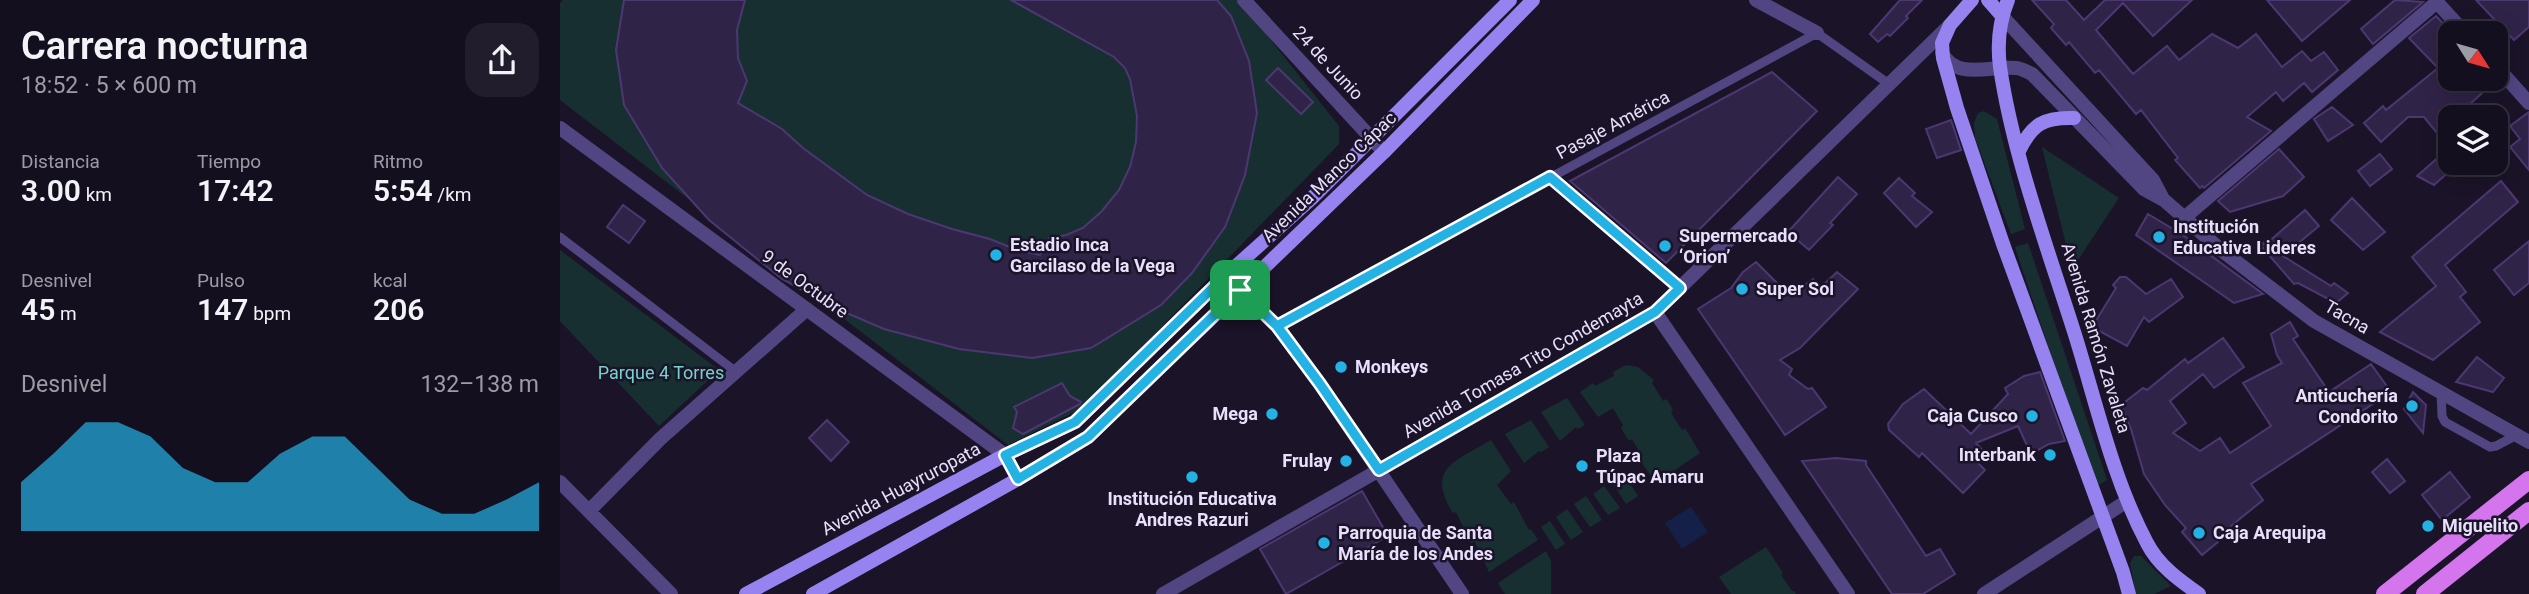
<!DOCTYPE html>
<html lang="es">
<head>
<meta charset="utf-8">
<style>
	body { margin:0; font-family:Roboto,sans-serif; background:#211d2c; color:#f1f3f6; height:100vh; display:flex; flex-direction:column; font-size:26px; white-space:nowrap }
	* { box-sizing:border-box; margin:0 }
	p { font-size:23px; color:#9d9ca4 }
	.icon { flex:none; width:38px; height:38px; fill:none; stroke:currentColor; stroke-width:2; stroke-linecap:round; stroke-linejoin:round }
	.map { position:relative; flex:1; overflow:hidden }
	.side { display:flex; flex-direction:column; background:#140f1f; width:560px }
	.side>* { flex:none }
	.needle { width:46px; rotate:127deg }
	.tools { position:absolute; left:1878px; top:21px; display:grid; gap:14px }
	.tools a { display:grid; place-items:center; width:70px; height:70px; border-radius:14px; background:#140f1f; box-shadow:0 4px 18px #0003,0 0 0 2px #332f3d; font-size:35px }
	.pin { position:absolute; display:grid; place-items:center; width:60px; height:60px; color:#fff; margin:-30px; border-radius:14px; box-shadow:0 4px 10px #0006 }
	.round { display:grid; place-items:center; flex:none; width:74px; height:74px; border-radius:21px; background:#211d2c }
	.summary { display:flex; align-items:center; justify-content:space-between; height:119px; padding:0 21px }
	h1 { font-size:38px; font-weight:600; line-height:52px }
	.figures { display:grid; grid-template-columns:repeat(3,1fr); gap:10px; height:119px; padding:7px 21px }
	.figures div { display:grid; align-content:center }
	.figures b { font-size:30px; font-weight:600 }
	.figures small { font-size:19px; font-weight:400 }
	.figures p { font-size:19px }
	.chart { height:196px; padding:14px 21px }
	.chart p { display:flex; justify-content:space-between }
	.chart svg { width:100%; height:126px; margin-top:7px; fill:#24b2e4; opacity:.7 }
	main { display:flex; flex:1; min-height:0 }
	.map>svg:first-child { display:block }
	.green { fill:#182f32 }
	.water { fill:#142047 }
	.building { fill:#302348; stroke:#4c3871; stroke-width:2 }
	.lines { fill:none; stroke-linecap:round; stroke-linejoin:round }
	.lane { stroke:#514582; stroke-width:9 }
	.street { stroke:#514582; stroke-width:14 }
	.secondary { stroke:#9783f0; stroke-width:14 }
	.primary { stroke:#d475ee; stroke-width:18 }
	.route-casing { stroke:#fff; stroke-width:14 }
	.route { stroke:#24b2e4; stroke-width:9 }
	.poi-dot { fill:#24b2e4; stroke:#1b1429; stroke-width:2.5 }
	.labels { text-anchor:middle; stroke-width:5; stroke-linejoin:round; paint-order:stroke }
	.street-label { font-size:18px; fill:#e8e0fb; stroke:#1b1429 }
	.poi-label { font-size:18px; font-weight:bold; fill:#e8e0fb; stroke:#1b1429; text-anchor:start }
	.park-label { font-size:18px; fill:#74d4cb; stroke:#1b1429 }
</style>
</head>
<body>
<main>
<section class="side">
<div class="summary"><div><h1>Carrera nocturna</h1><p>18:52 · 5 × 600 m</p></div><a class="round"><svg class="icon" aria-label="share" viewBox="0 0 24 24"><path d="M12 15V3M7 8l5-5 5 5M5 13v7h14v-7"/></svg></a></div>
<div class="figures">
<div><p>Distancia</p><b>3.00<small> km</small></b></div>
<div><p>Tiempo</p><b>17:42</b></div>
<div><p>Ritmo</p><b>5:54<small> /km</small></b></div>
</div>
<div class="figures">
<div><p>Desnivel</p><b>45<small> m</small></b></div>
<div><p>Pulso</p><b>147<small> bpm</small></b></div>
<div><p>kcal</p><b>206</b></div>
</div>
<div class="chart"><p><span>Desnivel</span>132–138 m</p>
<svg viewBox="0 0 160 44" preserveAspectRatio="none"><path d="M0 44V27L10 17L20 6L30 6L40 11L50 22L60 27L70 27L80 17L90 11L100 11L110 22L120 33L130 38L140 38L150 33L160 27V44z"/></svg>
</div>
</section>
<div class="map">
<svg width="1969" height="594" viewBox="0 0 1969 594">
	<rect width="100%" height="100%" fill="#1b1429"/>
	<path class="green" d="M 3,0 L 679,0 L 779,126 L 779,144 L 523,408 L 448,445 L 0,100 L 0,3 Z
		M 1424,111 L 1437,119 L 1465,229 L 1451,234 L 1415,138 L 1414,123 L 1418,113 Z
		M 1482,147 L 1559,198 L 1512,269 Z
		M 1468,243 L 1547,480 L 1535,487 L 1455,247 Z
		M 0,250 L 159,370 L 99,426 L 0,321 Z
		M 1066,365 L 1078,367 L 1094,380 L 1092,383 L 1103,401 L 1107,399 L 1113,410 L 1111,413 L 1122,430 L 1125,428 L 1140,453 L 1096,483 L 1079,459 L 1082,456 L 1072,439 L 1069,441 L 1061,428 L 1063,425 L 1053,408 L 1038,417 L 1020,392 L 1033,383 L 1035,386 L 1054,376 L 1053,372 Z
		M 1007,398 L 1025,425 L 1018,429 L 1016,427 L 1000,441 L 981,412 Z
		M 971,420 L 989,447 L 981,452 L 979,451 L 964,463 L 945,434 Z
		M 931,440 L 951,471 L 937,485 L 951,504 L 954,502 L 969,530 L 971,529 L 978,540 L 929,572 L 915,542 L 911,543 L 896,512 L 893,513 C 865,468 896,461 931,440 Z
		M 1063,473 L 1078,496 L 1066,504 L 1051,481 Z
		M 1044,486 L 1060,508 L 1048,515 L 1033,494 Z
		M 1026,496 L 1042,520 L 1030,527 L 1014,504 Z
		M 1007,509 L 1023,532 L 1011,540 L 996,517 Z
		M 990,521 L 1005,544 L 996,550 L 981,527 Z
		M 1206,547 L 1223,573 L 1221,575 L 1232,591 L 1234,591 L 1236,594 L 1171,594 L 1159,577 Z
		M 986,551 L 991,561 L 991,594 L 945,594 L 938,583 Z
		M 1574,556 L 1581,556 L 1611,586 L 1594,594 L 1576,594 L 1570,563 Z"/>
	<path class="water" d="M 1131,507 L 1148,532 L 1122,549 L 1105,523 Z"/>
	<path class="building" d="M 64,0 L 185,0 L 177,30 L 178,58 L 187,81 L 178,103 L 222,129 L 243,148 L 307,195 L 348,214 L 392,229 L 430,239 L 457,250 L 480,255 L 489,238 L 506,235 L 523,228 L 542,211 L 559,190 L 570,167 L 576,142 L 577,116 L 570,79 L 565,68 L 554,57 L 451,0 L 657,0 L 671,16 L 689,61 L 697,113 L 685,175 L 665,227 L 632,273 L 601,305 L 531,348 L 472,358 L 399,349 L 324,329 L 273,307 L 222,279 L 149,220 L 102,168 L 64,105 L 56,50 Z
		M 1340,0 L 1362,0 L 1346,16 L 1348,18 L 1330,36 L 1327,34 L 1318,42 L 1310,34 Z
		M 1472,0 L 1506,0 L 1524,20 L 1545,0 L 1632,0 L 1593,36 L 1563,3 L 1536,30 L 1573,74 L 1607,46 L 1619,60 L 1652,34 L 1678,48 L 1696,34 L 1722,67 L 1742,51 L 1751,61 L 1764,52 L 1778,70 L 1752,92 L 1744,83 L 1723,101 L 1716,92 L 1687,117 L 1711,131 L 1644,188 L 1642,186 L 1640,188 L 1615,160 L 1618,158 L 1581,110 L 1576,114 L 1539,70 L 1535,73 L 1509,42 L 1506,45 L 1491,28 L 1494,24 Z
		M 1707,0 L 1790,0 L 1742,41 Z
		M 1835,0 L 1863,2 L 1813,44 L 1801,29 Z
		M 1916,0 L 1969,0 L 1969,27 L 1954,40 Z
		M 1876,16 L 1890,31 L 1890,79 L 1936,80 L 1907,107 L 1916,117 L 1890,117 L 1890,149 L 1864,117 L 1848,117 L 1821,142 L 1804,123 L 1823,106 L 1826,110 L 1878,68 L 1849,38 Z
		M 718,68 L 753,102 L 741,114 L 706,80 Z
		M 1212,72 L 1257,111 L 1106,263 L 1010,181 Z
		M 1772,107 L 1793,125 L 1768,141 L 1754,119 Z
		M 1969,112 L 1969,170 L 1950,147 L 1960,139 L 1950,126 Z
		M 1391,120 L 1401,150 L 1377,158 L 1366,129 Z
		M 1719,149 L 1744,177 L 1723,196 L 1670,212 L 1658,201 Z
		M 1820,154 L 1832,169 L 1810,186 L 1798,171 Z
		M 1880,156 L 1892,169 L 1874,185 L 1857,176 Z
		M 1278,177 L 1297,194 L 1270,223 L 1273,225 L 1249,250 L 1228,232 Z
		M 1339,178 L 1355,193 L 1352,196 L 1372,212 L 1356,227 L 1324,193 Z
		M 1941,181 L 1958,202 L 1885,265 L 1906,292 L 1900,297 L 1920,322 L 1873,360 L 1820,332 L 1876,286 L 1852,257 Z
		M 1792,198 L 1825,232 L 1803,250 L 1771,220 Z
		M 63,205 L 85,221 L 69,243 L 47,227 Z
		M 1745,210 L 1759,226 L 1723,256 L 1771,286 L 1774,283 L 1788,293 L 1776,303 L 1738,283 L 1734,284 L 1701,246 L 1703,243 L 1705,245 Z
		M 1588,214 L 1623,235 L 1703,294 L 1674,303 L 1576,235 Z
		M 1969,241 L 1969,283 L 1954,295 L 1934,270 Z
		M 1196,262 L 1230,296 L 1253,279 L 1261,287 L 1277,272 L 1298,289 L 1240,348 L 1220,360 L 1232,369 L 1229,375 L 1248,389 L 1252,388 L 1266,407 L 1225,435 L 1138,309 L 1171,288 L 1183,272 Z
		M 1560,277 L 1566,277 L 1586,294 L 1611,279 L 1623,297 L 1589,322 L 1584,317 L 1567,346 L 1532,327 L 1556,288 L 1553,285 Z
		M 1730,322 L 1738,336 L 1733,339 L 1769,392 L 1811,364 L 1831,392 L 1691,484 L 1703,500 L 1655,539 L 1658,542 L 1642,555 L 1622,532 L 1626,528 L 1605,505 L 1584,474 L 1571,429 L 1561,405 L 1583,388 L 1587,390 L 1625,359 L 1628,363 L 1663,338 L 1684,367 L 1654,388 L 1643,374 L 1610,401 L 1626,423 L 1613,433 L 1640,451 L 1660,438 L 1670,453 L 1711,426 L 1683,383 L 1722,363 L 1717,355 L 1711,334 Z
		M 1917,357 L 1944,378 L 1933,392 L 1896,382 Z
		M 1480,372 L 1505,441 L 1489,444 L 1471,454 L 1458,426 L 1416,443 L 1425,453 L 1417,462 L 1425,470 L 1403,493 L 1362,453 L 1359,457 L 1329,430 L 1328,424 L 1343,404 L 1364,389 L 1411,434 L 1448,394 L 1445,388 L 1464,376 Z
		M 502,383 L 510,396 L 521,402 L 520,404 L 463,434 L 453,428 L 457,412 L 454,407 Z
		M 1853,392 L 1866,405 L 1863,433 L 1844,409 Z
		M 267,420 L 289,442 L 271,461 L 249,438 Z
		M 1276,458 L 1306,461 L 1306,465 L 1366,556 L 1380,549 L 1395,574 L 1363,594 L 1332,594 L 1242,461 Z
		M 1827,459 L 1845,481 L 1830,493 L 1812,472 Z
		M 1890,472 L 1910,497 L 1882,520 L 1862,495 Z
		M 802,491 L 828,536 L 726,594 L 700,549 Z"/>
	<g class="lines">
		<path class="lane" d="M 0,237 L 175,371
			M 717,326 L 1257,33 L 1329,84
			M 1881,391 L 1882,416 L 1885,422 L 1930,447 L 1936,446 L 1957,435"/>
		<path class="street" d="M 684,0 L 824,152
			M 1196,0 L 1257,33
			M 1875,0 L 1905,33
			M 1442,16 L 1593,180 L 1603,199
			M 1382,53 C 1397,81 1431,65 1456,68 C 1461,68 1467,72 1472,74 L 1584,189 L 1604,200 L 1661,250 L 1754,321 L 1969,442
			M 1936,66 L 1969,103
			M 0,128 L 445,455 L 458,479
			M 990,177 L 1120,288
			M 1624,218 L 1877,2
			M 665,276 L 717,326 L 760,384 L 902,594
			M 1095,312 L 1288,594
			M 0,482 L 111,594
			M 29,511 L 100,439 L 247,309
			M 603,594 L 1095,312 L 1389,26
			M 1424,594 L 1567,501"/>
		<path class="secondary" d="M 1412,0 L 1390,25 L 1382,43 L 1383,58 L 1397,108 L 1443,244 L 1563,572 L 1569,594
			M 1428,0 L 1442,16
			M 1448,0 C 1439,22 1437,44 1440,67 C 1453,156 1489,252 1516,338 C 1537,406 1553,479 1587,543 C 1598,565 1619,580 1639,594
			M 1459,151 C 1472,124 1484,117 1514,118
			M 186,594 L 445,455 L 515,422 L 665,276 L 752,198 L 950,0
			M 253,594 L 458,479 L 528,437 L 824,152 L 973,0"/>
		<path class="primary" d="M 1825,594 L 1969,480
			M 1865,594 L 1969,511"/>
	</g>
	<g class="lines">
		<g class="route-casing">
			<path id="route" d="M 680,290 L 665,276 L 515,422 L 445,455 L 458,479 L 528,437 L 680,290 L 717,326 L 760,384 L 819,470 L 1095,312 L 1120,288 L 990,177 L 717,326 L 680,290"/>
		</g>
		<use href="#route" class="route"/>
	</g>
	<g class="poi-dot">
		<circle cx="1599" cy="237" r="7"/>
		<circle cx="1105" cy="246" r="7"/>
		<circle cx="436" cy="255" r="7"/>
		<circle cx="1182" cy="289" r="7"/>
		<circle cx="781" cy="367" r="7"/>
		<circle cx="1852" cy="406" r="7"/>
		<circle cx="712" cy="414" r="7"/>
		<circle cx="1472" cy="416" r="7"/>
		<circle cx="1490" cy="455" r="7"/>
		<circle cx="786" cy="461" r="7"/>
		<circle cx="1022" cy="466" r="7"/>
		<circle cx="632" cy="477" r="7"/>
		<circle cx="1868" cy="526" r="7"/>
		<circle cx="1639" cy="533" r="7"/>
		<circle cx="764" cy="543" r="7"/>
	</g>
	<g class="labels">
		<g class="street-label">
			<text transform="translate(768 63) rotate(47)" y="6">24 de Junio</text>
			<text transform="translate(1053 125) rotate(-28)" y="6">Pasaje América</text>
			<text transform="translate(769 177) rotate(-44)" y="6">Avenida Manco Cápac</text>
			<text transform="translate(245 284) rotate(36)" y="6">9 de Octubre</text>
			<text transform="translate(1787 317) rotate(30)" y="6">Tacna</text>
			<text transform="translate(1536 338) rotate(73)" y="6">Avenida Ramón Zavaleta</text>
			<text transform="translate(963 365) rotate(-30)" y="6">Avenida Tomasa Tito Condemayta</text>
			<text transform="translate(341 489) rotate(-28)" y="6">Avenida Huayruropata</text>
		</g>
		<g class="poi-label">
			<text x="1613" y="233">Institución<tspan x="1613" dy="21">Educativa Lideres</tspan></text>
			<text x="1119" y="242">Supermercado<tspan x="1119" dy="21">‘Orion’</tspan></text>
			<text x="450" y="251">Estadio Inca<tspan x="450" dy="21">Garcilaso de la Vega</tspan></text>
			<text x="1196" y="295">Super Sol</text>
			<text x="795" y="373">Monkeys</text>
			<text x="1838" y="402" text-anchor="end">Anticuchería<tspan x="1838" dy="21">Condorito</tspan></text>
			<text x="698" y="420" text-anchor="end">Mega</text>
			<text x="1458" y="422" text-anchor="end">Caja Cusco</text>
			<text x="1476" y="461" text-anchor="end">Interbank</text>
			<text x="1036" y="462">Plaza<tspan x="1036" dy="21">Túpac Amaru</tspan></text>
			<text x="772" y="467" text-anchor="end">Frulay</text>
			<text x="632" y="505" text-anchor="middle">Institución Educativa<tspan x="632" dy="21">Andres Razuri</tspan></text>
			<text x="1882" y="532">Miguelito</text>
			<text x="778" y="539">Parroquia de Santa<tspan x="778" dy="21">María de los Andes</tspan></text>
			<text x="1653" y="539">Caja Arequipa</text>
		</g>
		<g class="park-label">
			<text x="101" y="379">Parque 4 Torres</text>
		</g>
	</g>
</svg>
<div class="tools">
<a><svg class="needle" viewBox="-14 -14 28 28"><path d="M0-13l5 13h-10z" fill="#e53935"/><path d="M0 13l5-13h-10z" fill="#9d9ca4"/></svg></a>
<a><svg class="icon" aria-label="layers" viewBox="0 0 24 24"><path d="M12 4l9 5-9 5-9-5zM3 14l9 5 9-5"/></svg></a>
</div>
<div class="pin" style="left:680px;top:290px;background:#1e9e55"><svg class="icon" aria-label="arrive" viewBox="0 0 24 24"><path d="M6 21V4h12l-3 4 3 4H6"/></svg></div>
</div>
</main>
</body>
</html>
